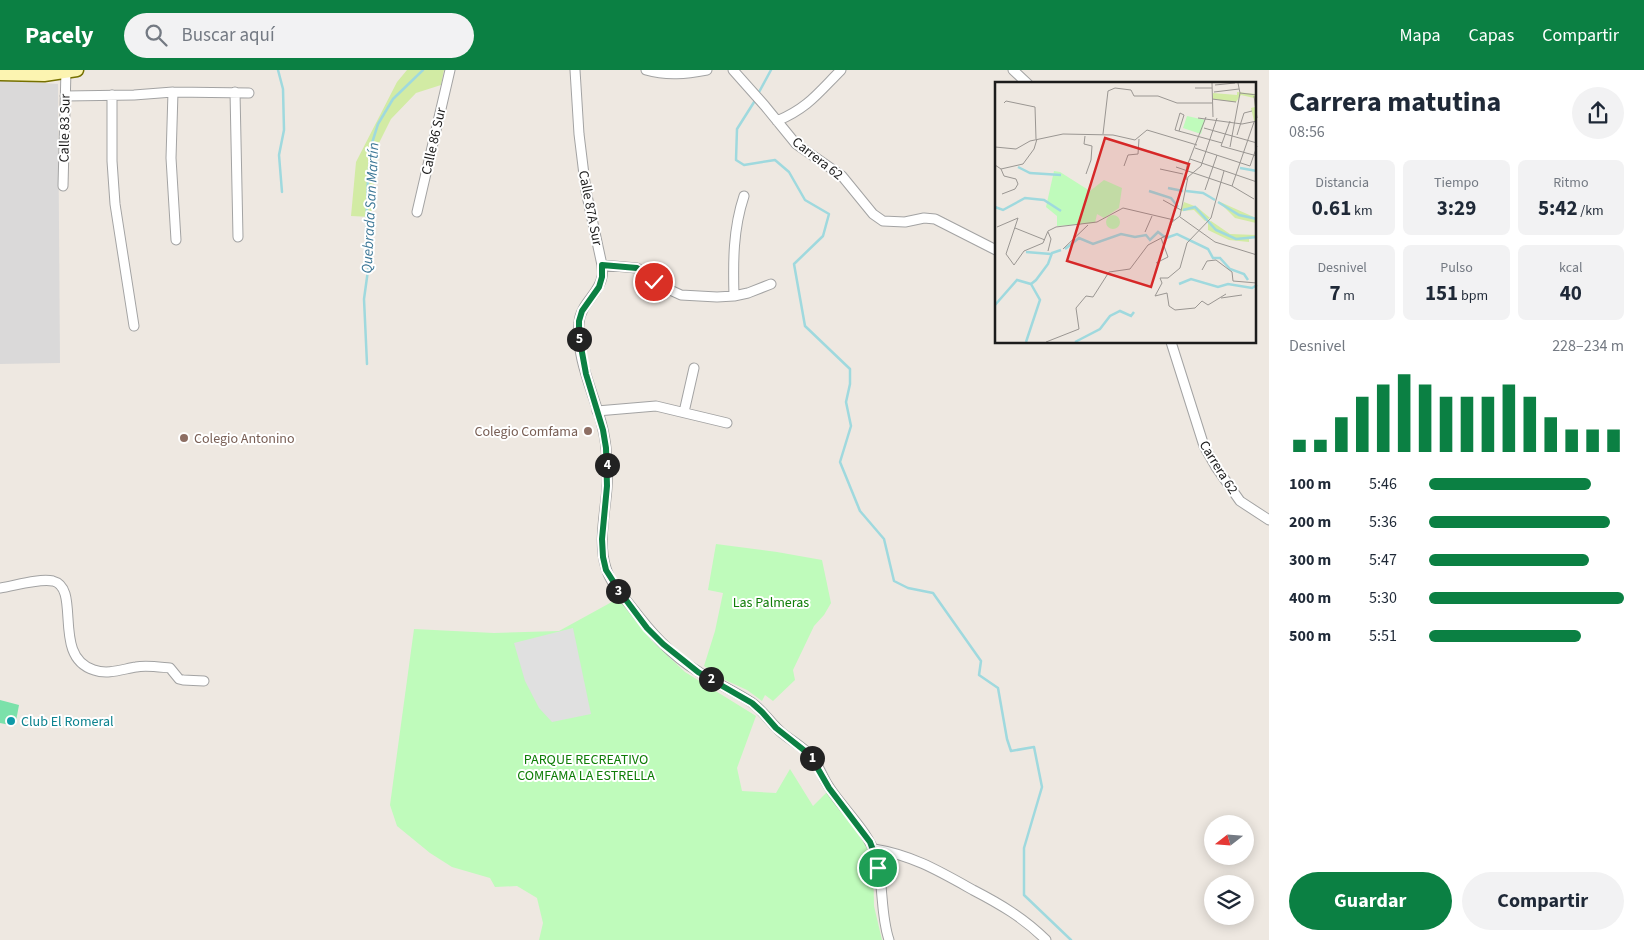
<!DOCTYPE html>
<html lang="es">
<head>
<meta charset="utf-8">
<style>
	body { margin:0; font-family:"Source Sans 3",sans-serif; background:#f2f2f3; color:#1f2937; height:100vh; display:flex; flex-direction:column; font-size:19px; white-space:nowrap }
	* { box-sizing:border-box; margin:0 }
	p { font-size:16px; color:#747a83 }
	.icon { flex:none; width:28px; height:28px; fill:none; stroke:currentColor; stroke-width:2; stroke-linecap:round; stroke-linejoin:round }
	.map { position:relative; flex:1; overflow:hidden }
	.drawer { display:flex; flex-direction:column; background:#fff; width:375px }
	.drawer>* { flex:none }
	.needle { width:32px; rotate:253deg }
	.fabs { position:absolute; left:1204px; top:745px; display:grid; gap:10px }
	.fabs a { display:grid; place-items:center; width:50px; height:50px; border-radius:50%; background:#fff; box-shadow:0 2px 12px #0003; font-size:25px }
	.pin { position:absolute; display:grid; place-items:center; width:42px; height:42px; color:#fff; margin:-21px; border:2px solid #fff; border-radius:50%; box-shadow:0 1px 5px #0007 }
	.km { position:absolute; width:25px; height:25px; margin:-12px; border-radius:50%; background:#222; color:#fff; font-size:14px; line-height:25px; text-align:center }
	.round { display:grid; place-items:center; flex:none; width:52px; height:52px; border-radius:26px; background:#f2f2f3 }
	.head { display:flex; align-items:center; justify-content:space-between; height:85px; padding:0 20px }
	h1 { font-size:28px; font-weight:700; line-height:38px }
	.metrics { display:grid; grid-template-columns:repeat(3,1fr); gap:8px; height:85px; padding:5px 20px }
	.metrics div { display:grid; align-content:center; border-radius:8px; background:#f2f2f3; text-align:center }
	.metrics b { font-size:21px; font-weight:700 }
	.metrics small { font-size:14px; font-weight:400 }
	.metrics p { font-size:14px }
	.chart { height:140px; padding:10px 20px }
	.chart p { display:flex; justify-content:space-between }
	.chart svg { width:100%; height:90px; margin-top:5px; stroke:#0b8043; stroke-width:6 }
	.action { display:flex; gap:10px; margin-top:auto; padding:10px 20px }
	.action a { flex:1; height:58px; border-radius:30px; background:#0b8043; color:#fff; font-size:20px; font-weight:700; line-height:58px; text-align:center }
	.action a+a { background:#f2f2f3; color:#1f2937 }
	ul { padding:0 20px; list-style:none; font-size:16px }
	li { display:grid; grid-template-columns:80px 60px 1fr; align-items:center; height:38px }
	li i { height:12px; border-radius:6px; background:#0b8043 }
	header { display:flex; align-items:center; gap:30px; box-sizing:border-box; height:70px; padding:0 25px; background:#0b8043; color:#fff }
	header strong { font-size:24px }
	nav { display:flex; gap:28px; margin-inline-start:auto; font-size:18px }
	.search { width:350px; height:45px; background:#f2f2f3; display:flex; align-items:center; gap:12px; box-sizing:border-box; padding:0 18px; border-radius:28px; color:#747a83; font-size:19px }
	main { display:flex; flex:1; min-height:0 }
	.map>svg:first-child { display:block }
	.residential { fill:#dad9d9 }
	.grass { fill:#d2eba4 }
	.park { fill:#bffbbb }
	.pitch { fill:#7be1aa }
	.parking { fill:#e0e0e0 }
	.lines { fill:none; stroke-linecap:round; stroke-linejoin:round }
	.stream { stroke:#9fd9de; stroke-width:2.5 }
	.street-casing { stroke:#a3a3a3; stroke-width:11 }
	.secondary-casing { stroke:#767100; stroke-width:15 }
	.street { stroke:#fff; stroke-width:9 }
	.secondary { stroke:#fcf4b1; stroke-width:12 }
	.route-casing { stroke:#fff; stroke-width:10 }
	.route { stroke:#0b8043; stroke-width:6 }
	.education-dot { fill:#8d6e63; stroke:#fff; stroke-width:2 }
	.culture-dot { fill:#0f9aa8; stroke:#fff; stroke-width:2 }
	.labels { text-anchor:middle; stroke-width:4; stroke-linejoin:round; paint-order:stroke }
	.street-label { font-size:14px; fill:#1c1c1c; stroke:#fff }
	.education-label { font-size:14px; fill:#785e54; stroke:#fff; text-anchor:end }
	.park-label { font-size:14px; fill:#0f7d07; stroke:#fff }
	.culture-label { font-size:14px; fill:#0d838f; stroke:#fff; text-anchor:start }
	.water-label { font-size:15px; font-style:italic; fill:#3d7897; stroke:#fff }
	.inset-river { fill:none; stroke:#9fd9de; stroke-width:2.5 }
	.inset-road { fill:none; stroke:#9a9692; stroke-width:1 }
	.view { fill:#d62828; fill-opacity:0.15; stroke:#d62828; stroke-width:2.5 }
	.inset-edge { fill:none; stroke:#1c1c1c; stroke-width:2.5 }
</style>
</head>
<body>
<header>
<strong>Pacely</strong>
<div class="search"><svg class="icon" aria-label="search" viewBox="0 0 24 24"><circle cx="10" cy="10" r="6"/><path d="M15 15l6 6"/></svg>Buscar aquí</div>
<nav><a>Mapa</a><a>Capas</a><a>Compartir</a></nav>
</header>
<main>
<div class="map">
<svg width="1269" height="870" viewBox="0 0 1269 870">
	<rect width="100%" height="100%" fill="#eee8e1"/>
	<path class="residential" d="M 0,10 L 58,14 L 60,293 L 0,294 Z"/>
	<path class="grass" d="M 407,0 L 444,0 L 441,15 L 416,23 L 391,49 L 378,75 L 371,147 L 351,146 L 356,92 L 397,12 Z"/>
	<path class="park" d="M 716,474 L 777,482 L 822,490 L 831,533 L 824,545 L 814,556 L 793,600 L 795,610 L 773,631 L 765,625 L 762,631 L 747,620 L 725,610 L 704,596 L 715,561 L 723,523 L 708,520 Z
		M 619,528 L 651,570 L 685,602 L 756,646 L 737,698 L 742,721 L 776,723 L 790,699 L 813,736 L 828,721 L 873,786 L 874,836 L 882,870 L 539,870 L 543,853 L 537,828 L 517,816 L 495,817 L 490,808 L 452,797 L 430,783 L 397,756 L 390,735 L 414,559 L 494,563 L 559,561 Z"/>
	<path class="pitch" d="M 0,630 L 19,635 L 15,656 L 0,653 Z"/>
	<path class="parking" d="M 573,558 L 591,644 L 552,652 L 539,638 L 525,611 L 514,573 Z"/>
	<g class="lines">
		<path class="stream" d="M 278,0 L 283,19 L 284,60 L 279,85 L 282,122
			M 758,24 L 771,0
			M 756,29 L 737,59 L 736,90 L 744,95 L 775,90 L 789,102 L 805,130 L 829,144 L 823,166 L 794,194 L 805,256 L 850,299 L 850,314 L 846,332 L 851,356 L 840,392 L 860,441 L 884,469 L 894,511 L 908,518 L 933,523 L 981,591 L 979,605 L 998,618 L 1007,669 L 1011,681 L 1034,677 L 1042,717 L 1024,778 L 1024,825 L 1071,870
			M 367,294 L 364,229 L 369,193 L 366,161 L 368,107 L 372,73 L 378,54 L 393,29 L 423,0"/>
		<g class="street-casing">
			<path id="street" d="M 575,0 L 579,64 L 586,121 L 602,195 C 602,198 603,203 602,207 C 599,224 580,234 579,253 C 575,297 602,335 606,378 C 607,391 608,405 607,418 C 605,444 598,473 606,498 C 610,512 621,524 630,535 C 650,561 670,585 699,602 C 716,613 734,621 751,632 C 764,641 771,654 782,663 C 792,671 803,677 811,686 C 819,695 822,707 829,717 C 843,739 869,762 876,787 C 884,814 880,843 889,870
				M 646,0 C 667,6 686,4 707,0
				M 733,0 L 765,36 L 796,74 L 842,106 L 873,144 L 883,151 L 905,152 L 924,148 L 935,149 L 996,180
				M 1013,0 L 1028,14
				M 173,22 L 171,88 L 176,170
				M 235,22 L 238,167
				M 112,25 L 112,91 L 115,134 L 134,256
				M 65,26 L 134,25 L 173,22 L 249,23
				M 777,51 C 808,38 818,23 841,0
				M 63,116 L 66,0
				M 417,142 L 450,0
				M 602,195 L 637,198 L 655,213 L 681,225 L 717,227 L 734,226 L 748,223 L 771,214
				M 734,226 C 733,192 733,159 744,126
				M 1171,272 L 1204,376 L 1216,397 L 1240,431 L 1269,450
				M 597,341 L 656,336 L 727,353
				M 684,342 L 694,298
				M 0,518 C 14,516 39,508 53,511 C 82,518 51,587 94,600 C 108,605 123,599 136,597 C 146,595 159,597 170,598 L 179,609 L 183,610 L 204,611
				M 874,779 C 912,785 939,801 973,820 C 1000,834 1024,848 1046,870"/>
		</g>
		<g class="secondary-casing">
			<path id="secondary" d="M 0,4 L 44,5 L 77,0"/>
		</g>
		<use href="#street" class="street"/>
		<use href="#secondary" class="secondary"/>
	</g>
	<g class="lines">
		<g class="route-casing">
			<path id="route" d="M 654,212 L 637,198 L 602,195 L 602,207 L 599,217 L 582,241 L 579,251 L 579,266 L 586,304 L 603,360 L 606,378 L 607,416 L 602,469 L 603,487 L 606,500 L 620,522 L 647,558 L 663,574 L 698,602 L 752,633 L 762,642 L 776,658 L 810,685 L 829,718 L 870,772 L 876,788 L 878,798"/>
		</g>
		<use href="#route" class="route"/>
	</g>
	<g class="education-dot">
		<circle cx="588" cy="361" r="5"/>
		<circle cx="184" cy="368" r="5"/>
	</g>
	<circle class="culture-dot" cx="11" cy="651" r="5"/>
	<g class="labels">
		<g class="street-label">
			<text transform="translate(64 58) rotate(-89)" y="5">Calle 83 Sur</text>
			<text transform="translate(433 71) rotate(-77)" y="5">Calle 86 Sur</text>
			<text transform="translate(818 88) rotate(38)" y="5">Carrera 62</text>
			<text transform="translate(591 138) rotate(79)" y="5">Calle 87A Sur</text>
			<text transform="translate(1219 397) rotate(58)" y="5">Carrera 62</text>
		</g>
		<g class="education-label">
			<text x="578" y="366">Colegio Comfama</text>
			<text x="194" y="373" text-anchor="start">Colegio Antonino</text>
		</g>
		<g class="park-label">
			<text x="771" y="537">Las Palmeras</text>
			<text x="586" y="694">PARQUE RECREATIVO<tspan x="586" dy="16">COMFAMA LA ESTRELLA</tspan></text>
		</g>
		<g class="culture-label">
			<text x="21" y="656">Club El Romeral</text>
		</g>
		<g class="water-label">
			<text transform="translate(370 138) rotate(-87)" y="5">Quebrada San Martín</text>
		</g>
	</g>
	<g transform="translate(995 12)">
		<rect width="261" height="261" fill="#eee8e1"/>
		<path d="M 242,10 L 261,12 L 261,39 L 259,39 L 256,26 L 260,25 L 259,16 L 246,13 L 241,20 L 217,17 L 218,11 L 242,13 ZM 223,119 L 261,136 L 261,141 L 240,136 ZM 189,120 L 202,125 L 215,136 L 210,139 L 199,128 L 186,129 ZM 216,139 L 235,152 L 261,153 L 261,155 L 254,157 L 254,160 L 234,158 L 213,148 L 213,140 Z" fill="#d2eba4"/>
		<path d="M 192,34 L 210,38 L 206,52 L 188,46 ZM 59,89 L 65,90 L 95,109 L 109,98 L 127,106 L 124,126 L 109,136 L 102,132 L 100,141 L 62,144 L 62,134 L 51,125 ZM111 140a7 7 0 1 1 14 0a7 7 0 1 1-14 0Z" fill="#bffbbb"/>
		<path class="inset-river" d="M 23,85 L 35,91 L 66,93M 245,86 L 262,89M 173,106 L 188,109M 154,109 L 176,116 L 183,125M 191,109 L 208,111 L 220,118M 223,120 L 244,133 L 262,137M 0,125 L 8,128 L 30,116 L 49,118 L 66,129M 188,128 L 200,125 L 221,148 L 241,157 L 262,155M 70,167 L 84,156 L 98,162 L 126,152 L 140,155 L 151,153 L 155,158 L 163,150 L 171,156 L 182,152 L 213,167 L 218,176 L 225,176 L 235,187 L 249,192 L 253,198M 31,170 L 56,172M 184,202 L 196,197 L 223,205 L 233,202 L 257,206 L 262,203M 0,223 L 22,198 L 36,202 L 41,198 L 53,182 L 57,171 L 66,168M 31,260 L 45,218 L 36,202M 80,260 L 105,247 L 115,234 L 125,229 L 136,234 L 139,230"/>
		<path class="inset-road" d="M 217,1 L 218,35M 220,3 L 240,1M 120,6 L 136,8 L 139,14 L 163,14 L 182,21 L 217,21M 200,6 L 217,6M 219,10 L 244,7M 245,11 L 262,13M 259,14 L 262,36M 217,17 L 241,20M 9,21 L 11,19 L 40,25 L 41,57M 203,36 L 247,42 L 262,39M 235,39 L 226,64 L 262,74M 209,46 L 262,61M 184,49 L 189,33 L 185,31 L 180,48 L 227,61M 108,52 L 113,9 L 120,6M 242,53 L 249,31 L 257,29M 90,54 L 89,62 L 97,64 L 96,78 L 91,92M 0,65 L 21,67 L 35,59 L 68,52 L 118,53 L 140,58 L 152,48 L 202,63M 235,65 L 245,11 L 243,1M 200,66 L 255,84 L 262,64M 195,77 L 262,100M 0,83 L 6,87 L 28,82 L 39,67 L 42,57M 129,84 L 133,73 L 143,72 L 144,57M 181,85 L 237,104 L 259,117M 6,87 L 9,94 L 21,97 L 23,102 L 20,107 L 7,112M 165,87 L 188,92M 229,89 L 216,136 L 192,161 L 185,186 L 173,196 L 165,196 L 167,201 L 160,214 L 172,211 L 174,224 L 180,228 L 200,226 L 207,219 L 213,223 L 231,212M 191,98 L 192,84 L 211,35M 237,104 L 259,40M 210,108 L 222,73M 168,118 L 186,128M 185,135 L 220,160 L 262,173M 2,145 L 23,136 L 11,172 L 19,183 L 29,169 L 48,161 L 53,149M 20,146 L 50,158M 53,149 L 61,145 L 102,140 L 128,126 L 179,138M 150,150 L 157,134M 68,167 L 93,143M 53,169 L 56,157 L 53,150M 161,181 L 173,175 L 166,156M 207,188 L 212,179 L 221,178 L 237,190 L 238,199 L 262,201M 226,216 L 247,213M 51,260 L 84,247 L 81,226 L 91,214 L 98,215 L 114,190 L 135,187 L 153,163 L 172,153 L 177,140 L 185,134 L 193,95 L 206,84 L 222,36"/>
		<path class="view" d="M 110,56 L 194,82 L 156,205 L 72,179 Z"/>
		<rect width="261" height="261" class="inset-edge"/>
	</g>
</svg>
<div class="fabs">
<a><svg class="needle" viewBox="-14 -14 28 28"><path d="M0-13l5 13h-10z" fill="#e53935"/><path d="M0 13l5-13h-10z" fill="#747a83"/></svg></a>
<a><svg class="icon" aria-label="layers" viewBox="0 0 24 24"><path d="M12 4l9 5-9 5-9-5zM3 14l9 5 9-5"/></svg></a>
</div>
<div class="pin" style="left:878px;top:798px;background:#1e9e55"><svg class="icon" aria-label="arrive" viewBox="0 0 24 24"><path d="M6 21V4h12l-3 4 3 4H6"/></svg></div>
<div class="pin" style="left:654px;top:212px;background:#d93025"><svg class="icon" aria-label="check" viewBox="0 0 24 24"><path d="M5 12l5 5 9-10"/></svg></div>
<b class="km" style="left:812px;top:688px">1</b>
<b class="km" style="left:711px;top:609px">2</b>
<b class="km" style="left:618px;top:521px">3</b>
<b class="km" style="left:607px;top:395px">4</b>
<b class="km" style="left:579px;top:269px">5</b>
</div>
<section class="drawer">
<div class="head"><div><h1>Carrera matutina</h1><p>08:56</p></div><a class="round"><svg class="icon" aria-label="share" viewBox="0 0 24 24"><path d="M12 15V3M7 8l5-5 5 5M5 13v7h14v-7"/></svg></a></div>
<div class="metrics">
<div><p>Distancia</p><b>0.61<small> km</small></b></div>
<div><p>Tiempo</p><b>3:29</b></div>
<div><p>Ritmo</p><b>5:42<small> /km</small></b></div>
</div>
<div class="metrics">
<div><p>Desnivel</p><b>7<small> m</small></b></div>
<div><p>Pulso</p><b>151<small> bpm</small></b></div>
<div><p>kcal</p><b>40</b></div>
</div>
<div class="chart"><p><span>Desnivel</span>228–234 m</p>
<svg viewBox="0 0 160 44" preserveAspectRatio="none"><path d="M5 44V38M15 44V38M25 44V27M35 44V17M45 44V11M55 44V6M65 44V11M75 44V17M85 44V17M95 44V17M105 44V11M115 44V17M125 44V27M135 44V33M145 44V33M155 44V33"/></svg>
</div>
<ul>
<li><b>100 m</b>5:46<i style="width:83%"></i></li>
<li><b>200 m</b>5:36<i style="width:93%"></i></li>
<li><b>300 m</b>5:47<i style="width:82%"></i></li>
<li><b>400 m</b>5:30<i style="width:100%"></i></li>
<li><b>500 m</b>5:51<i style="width:78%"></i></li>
</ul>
<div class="action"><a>Guardar</a><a>Compartir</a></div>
</section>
</main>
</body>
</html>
